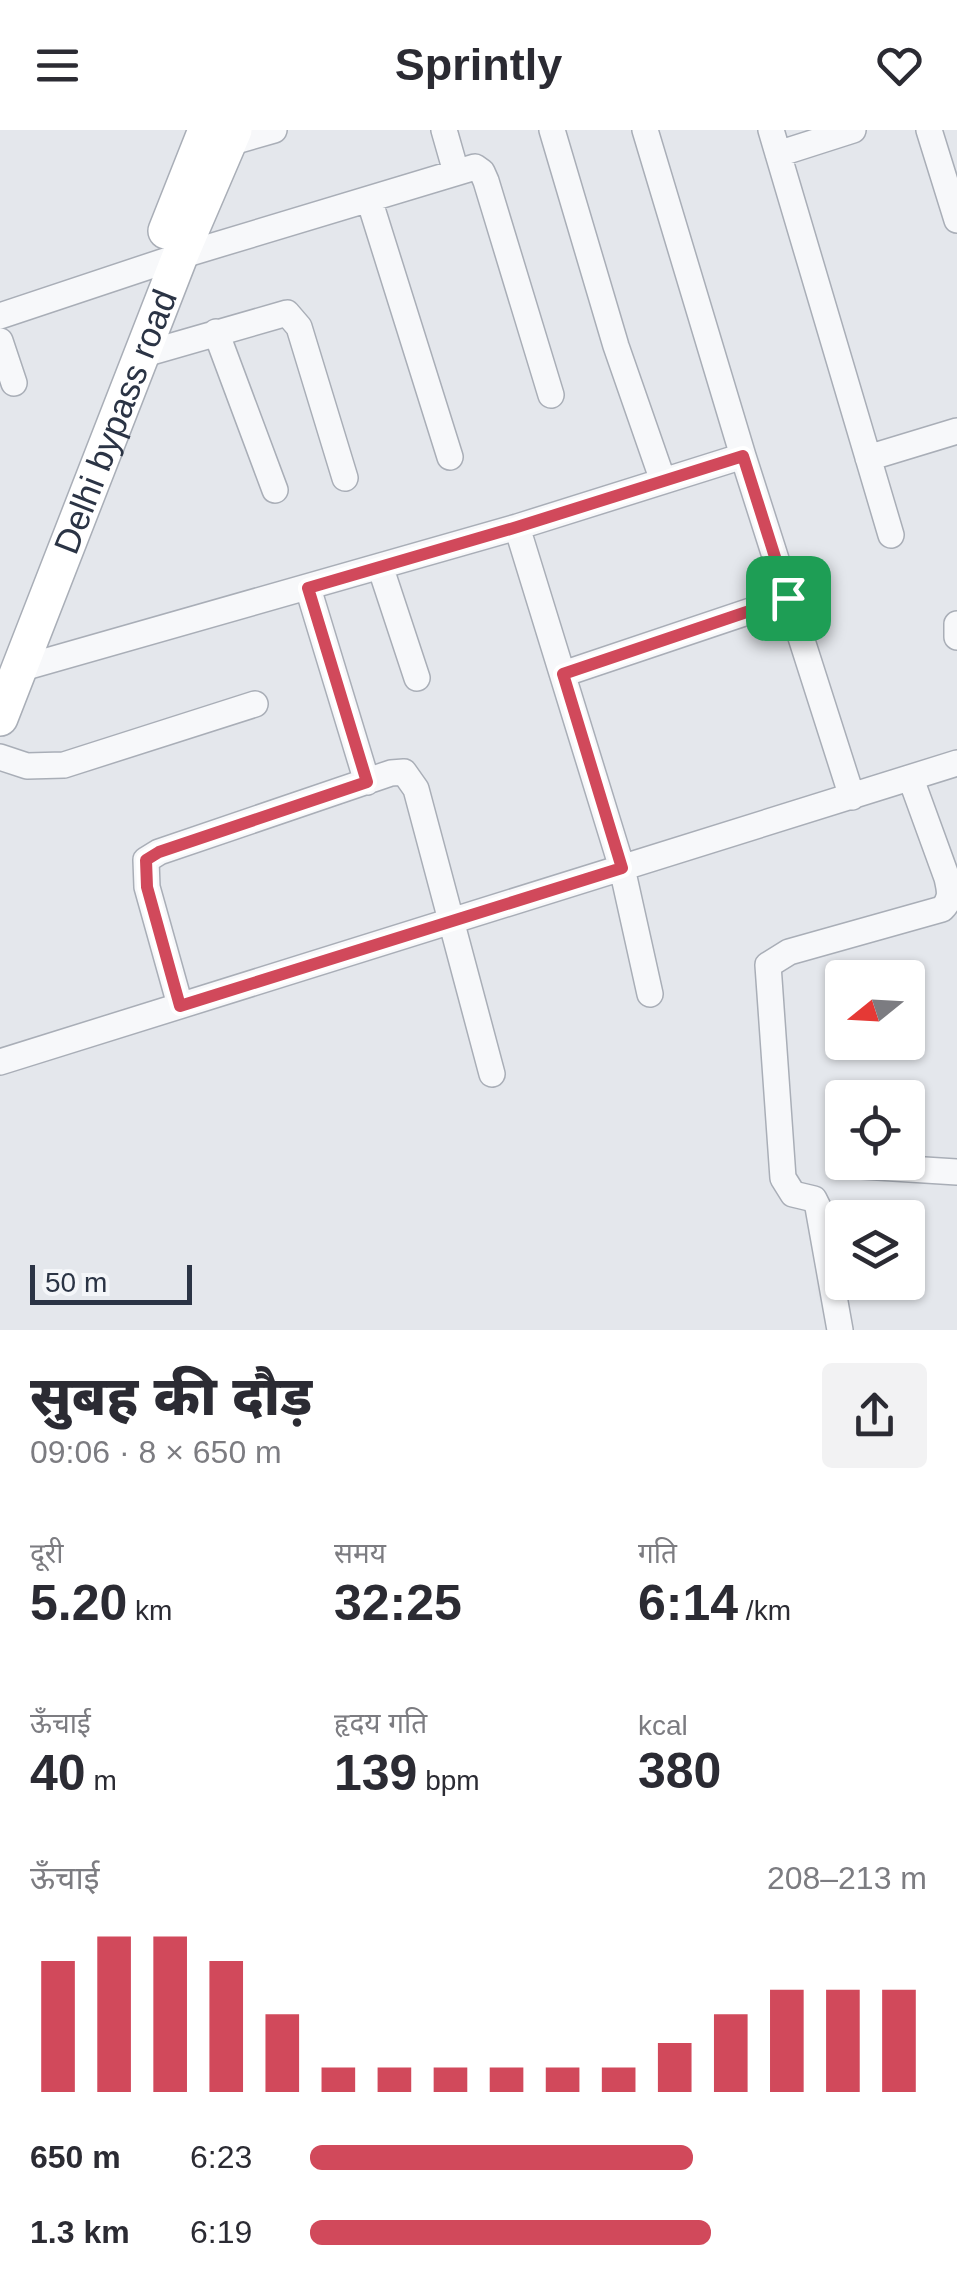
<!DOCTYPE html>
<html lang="hi">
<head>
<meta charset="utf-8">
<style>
	body { margin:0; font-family:Helvetica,"Noto Sans Devanagari",sans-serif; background:#f2f2f3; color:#2b2b33; height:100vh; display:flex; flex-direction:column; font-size:38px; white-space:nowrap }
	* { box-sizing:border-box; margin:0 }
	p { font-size:32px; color:#7c7c81 }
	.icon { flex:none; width:55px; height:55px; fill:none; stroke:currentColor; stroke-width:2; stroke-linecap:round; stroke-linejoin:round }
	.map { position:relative; height:1200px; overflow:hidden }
	.sheet { display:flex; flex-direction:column; background:#fff; flex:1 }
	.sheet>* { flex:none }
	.needle { width:65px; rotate:252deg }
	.buttons { position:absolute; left:825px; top:830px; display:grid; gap:20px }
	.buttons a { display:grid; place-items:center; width:100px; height:100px; border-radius:10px; background:#fff; box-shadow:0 2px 8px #0004; font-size:50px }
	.scale { position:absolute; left:30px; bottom:25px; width:162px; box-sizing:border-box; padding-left:10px; border:5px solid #2b3445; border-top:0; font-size:28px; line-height:35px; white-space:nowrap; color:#2b3445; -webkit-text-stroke:8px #f4f6f9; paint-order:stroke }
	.pin { position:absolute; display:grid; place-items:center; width:85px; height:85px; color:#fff; margin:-42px; border-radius:20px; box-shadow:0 5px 15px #0006 }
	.round { display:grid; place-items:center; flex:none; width:105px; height:105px; border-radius:10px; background:#f2f2f3 }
	.head { display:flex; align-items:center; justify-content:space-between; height:170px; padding:0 30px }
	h1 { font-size:55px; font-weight:800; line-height:75px }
	.stats { display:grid; grid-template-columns:repeat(3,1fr); gap:15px; height:170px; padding:10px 30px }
	.stats div { display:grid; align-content:center }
	.stats b { font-size:50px; font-weight:800 }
	.stats small { font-size:28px; font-weight:400 }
	.stats p { font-size:28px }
	.chart { height:280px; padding:20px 30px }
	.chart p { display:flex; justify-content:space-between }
	.chart svg { width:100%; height:180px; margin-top:10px; stroke:#d1495b; stroke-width:6 }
	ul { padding:0 30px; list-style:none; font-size:32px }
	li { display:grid; grid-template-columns:160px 120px 1fr; align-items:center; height:75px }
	li i { height:25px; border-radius:12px; background:#d1495b }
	header { display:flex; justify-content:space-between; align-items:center; height:130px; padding:0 30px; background:#fff; font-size:45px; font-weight:800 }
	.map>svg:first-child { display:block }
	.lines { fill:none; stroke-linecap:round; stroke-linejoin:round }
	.street-casing { stroke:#a9aeb7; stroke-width:28 }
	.secondary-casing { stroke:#a9aeb7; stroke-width:38 }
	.street { stroke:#f7f8fa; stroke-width:25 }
	.secondary { stroke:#fff; stroke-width:35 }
	.route-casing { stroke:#fff; stroke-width:20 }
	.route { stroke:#d1495b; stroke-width:12 }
	.labels { text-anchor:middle; stroke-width:9; stroke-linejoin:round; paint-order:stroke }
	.street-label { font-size:35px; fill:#2b3445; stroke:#f4f6f9 }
</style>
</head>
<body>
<header><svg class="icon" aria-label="menu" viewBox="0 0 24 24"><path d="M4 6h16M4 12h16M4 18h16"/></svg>Sprintly<svg class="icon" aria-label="heart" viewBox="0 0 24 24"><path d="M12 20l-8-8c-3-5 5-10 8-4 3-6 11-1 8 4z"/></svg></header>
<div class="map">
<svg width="957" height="1200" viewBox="0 0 957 1200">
	<rect width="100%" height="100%" fill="#e4e7ec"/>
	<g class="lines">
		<g class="street-casing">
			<path id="street" d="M 444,0 L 456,42
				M 552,0 L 616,216 L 663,351
				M 645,0 L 743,326 L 852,667
				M 771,0 L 891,405
				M 929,0 L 957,90
				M 219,5 L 229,13 L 274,0
				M 778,24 L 853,0
				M 369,69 L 450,327
				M 0,186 L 180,126 L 475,37 L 482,42 L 486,51 L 551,265
				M 216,202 L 275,360
				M 0,211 L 14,253
				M 141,225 L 287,183 L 299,197 L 345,348
				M 868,328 L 957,301
				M 517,397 L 622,738 L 650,864
				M 380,436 L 417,548
				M 308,458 L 367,652
				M 957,494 L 957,507
				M 19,539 L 517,397 L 743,326
				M 563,544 L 789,468
				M 0,627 L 27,636 L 64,635 L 255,574
				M 180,875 L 147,757 L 146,730 L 159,722 L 391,643 L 404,642 L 416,659 L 492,944
				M 0,932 L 957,633
				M 846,1035 L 957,1042
				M 840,1200 L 818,1077 L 814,1069 L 793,1064 L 783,1048 L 768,835 L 789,822 L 942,779 C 952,769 950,761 947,748 L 911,649"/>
		</g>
		<g class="secondary-casing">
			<g id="secondary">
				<path d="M 166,101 L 206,0"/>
				<path id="s1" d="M 0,588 L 180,126 L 234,0"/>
			</g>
		</g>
		<use href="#street" class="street"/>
		<use href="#secondary" class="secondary"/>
	</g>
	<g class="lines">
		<g class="route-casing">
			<path id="route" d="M 743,326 L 788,468 L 563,544 L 622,738 L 180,876 L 147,757 L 146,730 L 159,722 L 367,652 L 308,458 L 517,397 Z"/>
		</g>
		<use href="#route" class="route"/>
	</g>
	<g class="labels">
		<g class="street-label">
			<text dy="12" stroke="none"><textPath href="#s1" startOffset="318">Delhi bypass road</textPath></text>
		</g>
	</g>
</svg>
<div class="buttons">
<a><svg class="needle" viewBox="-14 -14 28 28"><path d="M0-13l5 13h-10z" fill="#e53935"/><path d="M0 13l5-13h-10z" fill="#7c7c81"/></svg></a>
<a><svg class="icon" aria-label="locate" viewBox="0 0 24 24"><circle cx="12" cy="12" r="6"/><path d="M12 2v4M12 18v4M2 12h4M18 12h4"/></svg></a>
<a><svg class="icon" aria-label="layers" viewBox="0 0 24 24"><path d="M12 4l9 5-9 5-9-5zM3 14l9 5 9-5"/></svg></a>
</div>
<div class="scale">50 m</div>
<div class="pin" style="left:788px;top:468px;background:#1e9e55"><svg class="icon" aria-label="arrive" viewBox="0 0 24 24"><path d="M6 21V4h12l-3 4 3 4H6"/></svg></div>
</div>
<section class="sheet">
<div class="head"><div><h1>सुबह की दौड़</h1><p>09:06 · 8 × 650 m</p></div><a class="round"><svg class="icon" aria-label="share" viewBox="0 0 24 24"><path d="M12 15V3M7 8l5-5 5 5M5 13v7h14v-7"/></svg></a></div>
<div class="stats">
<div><p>दूरी</p><b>5.20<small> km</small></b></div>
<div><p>समय</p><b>32:25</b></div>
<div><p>गति</p><b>6:14<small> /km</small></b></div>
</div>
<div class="stats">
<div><p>ऊँचाई</p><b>40<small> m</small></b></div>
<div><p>हृदय गति</p><b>139<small> bpm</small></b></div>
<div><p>kcal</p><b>380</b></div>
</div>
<div class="chart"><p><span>ऊँचाई</span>208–213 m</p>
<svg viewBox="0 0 160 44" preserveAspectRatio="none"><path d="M5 44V12M15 44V6M25 44V6M35 44V12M45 44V25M55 44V38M65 44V38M75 44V38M85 44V38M95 44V38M105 44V38M115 44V32M125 44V25M135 44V19M145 44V19M155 44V19"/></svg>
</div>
<ul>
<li><b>650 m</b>6:23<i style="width:62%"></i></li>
<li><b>1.3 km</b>6:19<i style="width:65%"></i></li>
</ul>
</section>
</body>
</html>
